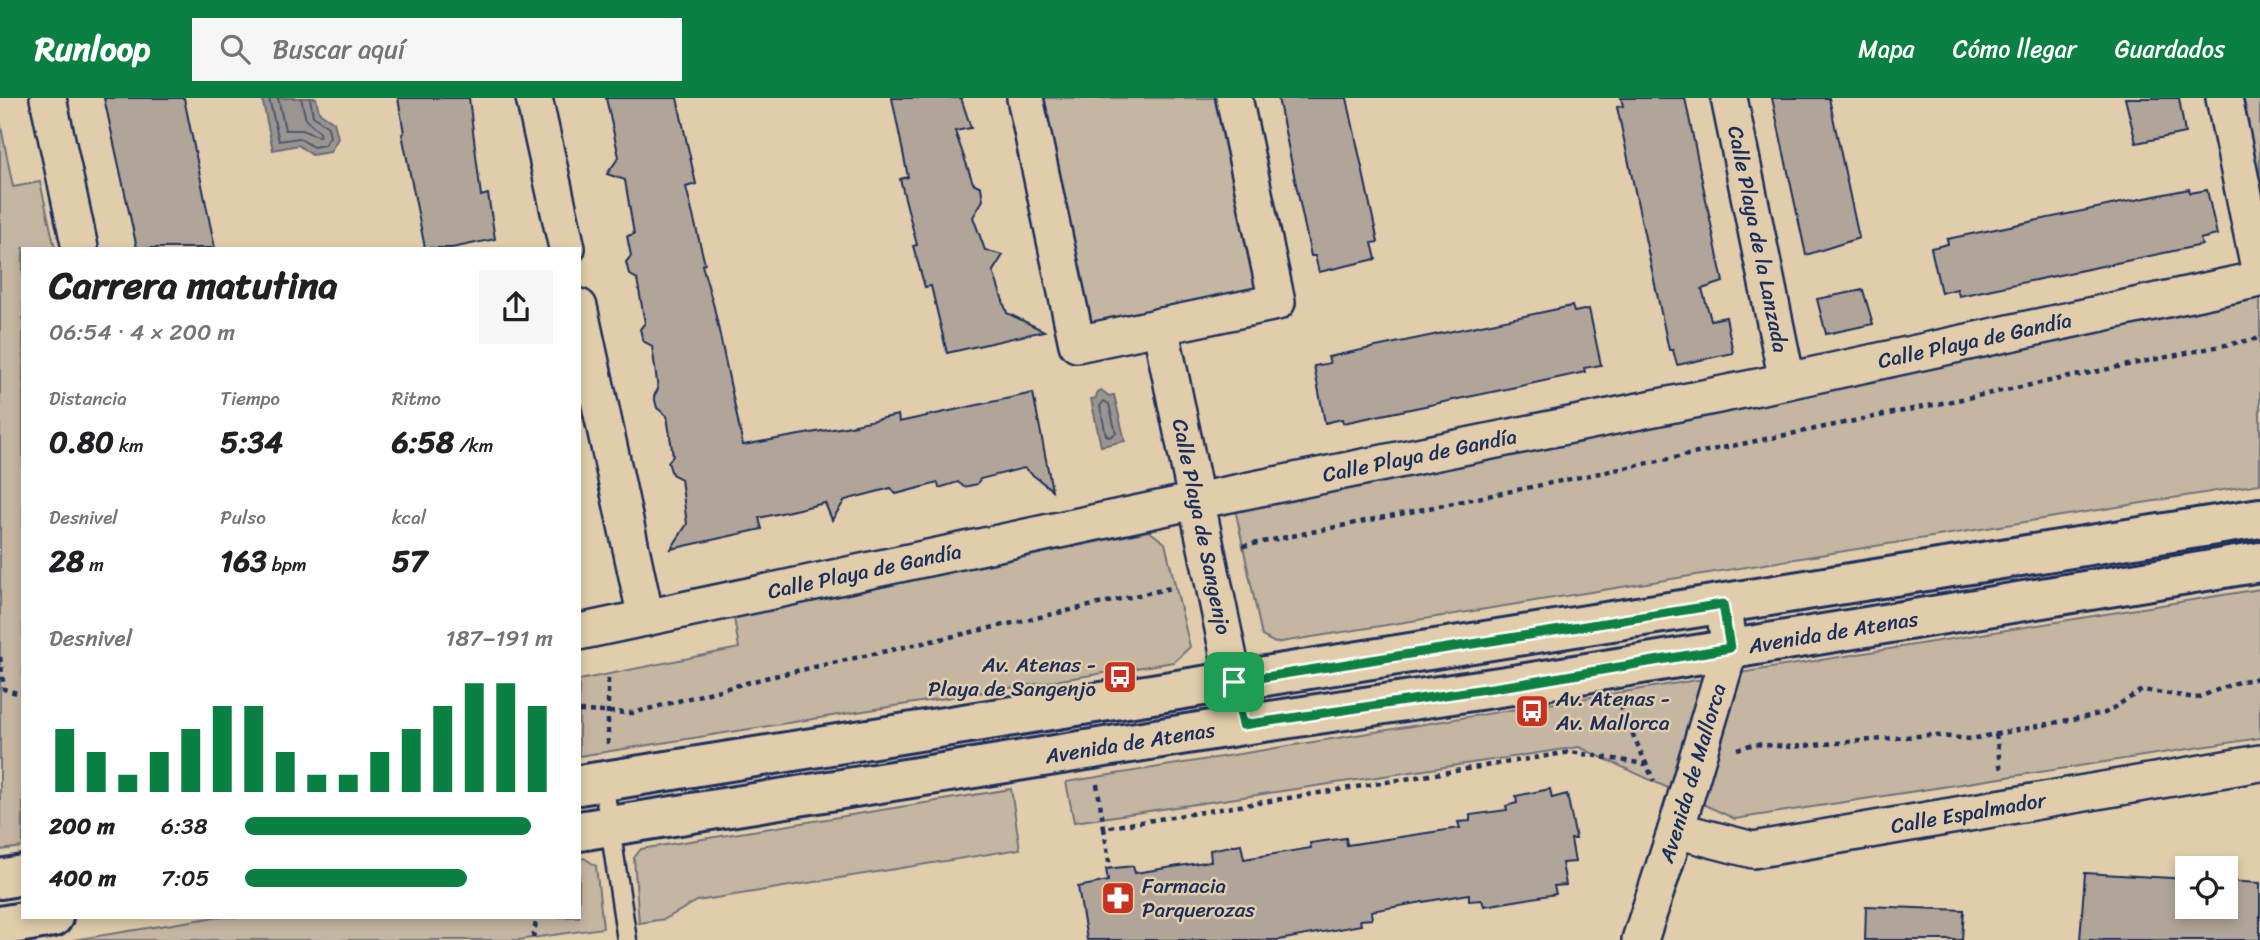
<!DOCTYPE html>
<html lang="es">
<head>
<meta charset="utf-8">
<style>
	body { margin:0; font-family:Sriracha,sans-serif; background:#f6f6f6; color:#202124; height:100vh; display:flex; flex-direction:column; font-size:26px; white-space:nowrap }
	* { box-sizing:border-box; margin:0 }
	p { font-size:23px; color:#757577 }
	.icon { flex:none; width:38px; height:38px; fill:none; stroke:currentColor; stroke-width:2; stroke-linecap:round; stroke-linejoin:round }
	.map { position:relative; flex:1; overflow:hidden }
	.panel { position:absolute; left:21px; top:149px; width:560px; height:672px; display:flex; flex-direction:column; background:#fff; border-radius:0px; box-shadow:0 4px 10px #0003 }
	.panel>* { flex:none }
	.tools { position:absolute; left:2175px; top:758px; display:grid; gap:14px }
	.tools a { display:grid; place-items:center; width:63px; height:63px; border-radius:0px; background:#fff; box-shadow:0 4px 10px #0003; font-size:35px }
	.pin { position:absolute; display:grid; place-items:center; width:60px; height:60px; color:#fff; margin:-30px; border-radius:14px; box-shadow:0 4px 10px #0006 }
	.round { display:grid; place-items:center; flex:none; width:74px; height:74px; border-radius:0px; background:#f6f6f6 }
	.headline { display:flex; align-items:center; justify-content:space-between; height:119px; padding:0 28px }
	h1 { font-size:38px; font-weight:700; line-height:52px }
	.figures { display:grid; grid-template-columns:repeat(3,1fr); gap:10px; height:119px; padding:7px 28px }
	.figures div { display:grid; align-content:center }
	.figures b { font-size:30px; font-weight:700 }
	.figures small { font-size:19px; font-weight:400 }
	.figures p { font-size:19px }
	.chart { height:196px; padding:14px 28px }
	.chart p { display:flex; justify-content:space-between }
	.chart svg { width:100%; height:126px; margin-top:7px; stroke:#0b8043; stroke-width:6 }
	ul { padding:0 28px; list-style:none; font-size:23px }
	li { display:grid; grid-template-columns:112px 84px 1fr; align-items:center; height:52px }
	li i { height:18px; border-radius:9px; background:#0b8043 }
	header { display:flex; align-items:center; gap:42px; box-sizing:border-box; height:98px; padding:0 35px; background:#0b8043; color:#fff }
	header strong { font-size:33px }
	nav { display:flex; gap:38px; margin-inline-start:auto; font-size:24px }
	.search { width:490px; height:63px; background:#f6f6f6; display:flex; align-items:center; gap:18px; box-sizing:border-box; padding:0 24px; border-radius:0px; color:#757577; font-size:26px }
	.map>svg:first-child { display:block }
	.green { fill:#c4b6a0; stroke:#70727f; stroke-width:2 }
	.water { fill:#9b9590; stroke:#686c7c; stroke-width:2 }
	.lines { fill:none; stroke-linecap:round; stroke-linejoin:round }
	.shore { stroke:#4e5872; stroke-width:2 }
	.building { fill:#b0a598; stroke:#1b2f5e; stroke-width:2 }
	.lane-casing { stroke:#1b2f5e; stroke-width:23 }
	.street-casing { stroke:#1b2f5e; stroke-width:40 }
	.secondary-casing { stroke:#1b2f5e; stroke-width:44 }
	.path { stroke:#1b2f5e; stroke-width:4.5; stroke-dasharray:5 5; stroke-linecap:butt }
	.lane { stroke:#e1cdab; stroke-width:18 }
	.street { stroke:#e1cdab; stroke-width:35 }
	.secondary { stroke:#e1cdab; stroke-width:38 }
	.route-casing { stroke:#fff; stroke-width:14 }
	.route { stroke:#0b8043; stroke-width:9 }
	.labels { text-anchor:middle; stroke-width:5; stroke-linejoin:round; paint-order:stroke }
	.street-label { font-size:21px; fill:#1b2f5e; stroke:#e1cdab }
	.poi-label { font-size:21px; fill:#1b2f5e; stroke:#e1cdab; text-anchor:start }
</style>
</head>
<body>
<header>
<strong>Runloop</strong>
<div class="search"><svg class="icon" aria-label="search" viewBox="0 0 24 24"><circle cx="10" cy="10" r="6"/><path d="M15 15l6 6"/></svg>Buscar aquí</div>
<nav><a>Mapa</a><a>Cómo llegar</a><a>Guardados</a></nav>
</header>
<div class="map">
<svg width="2260" height="842" viewBox="0 0 2260 842">
	<rect width="100%" height="100%" fill="#e1cdab"/>
	<filter id="ink" filterUnits="userSpaceOnUse"><feTurbulence type="fractalNoise" baseFrequency=".0143" numOctaves="2"/><feDisplacementMap in="SourceGraphic" scale="14" xChannelSelector="R" yChannelSelector="G"/><feConvolveMatrix kernelMatrix="1 2 1 2 8 2 1 2 1" color-interpolation-filters="sRGB"/></filter>
	<g filter="url(#ink)">
		<path class="green" d="M 1044,0 L 1216,0 L 1256,191 L 1091,226 Z
			M 2240,0 L 2260,0 L 2260,98 Z
			M 0,24 L 13,89 L 40,84 L 55,150 L 23,150 L 23,749 L 0,752 Z
			M 2260,199 L 2260,386 L 1275,545 L 1262,538 L 1236,415 L 1240,409 Z
			M 1149,433 L 1165,445 L 1190,549 L 1174,564 L 579,658 L 579,582 L 739,550 L 734,520 Z
			M 2260,491 L 2260,640 L 1735,721 L 1579,649 L 1074,724 L 1066,684 Z
			M 1011,691 L 1020,751 L 697,803 L 665,821 L 639,825 L 634,760 L 641,751 Z
			M 584,760 L 596,768 L 603,830 L 518,842 L 73,842 L 216,819 L 579,819 L 579,761 Z"/>
		<path class="water" d="M 262,0 L 316,0 L 319,14 L 334,24 L 338,40 L 330,54 L 312,57 L 298,47 L 273,52 Z
			M 1101,292 L 1109,298 L 1114,297 L 1125,343 L 1101,348 L 1091,301 L 1096,300 L 1097,295 Z"/>
		<g class="lines">
			<path class="shore" d="M 269,0 L 279,43 L 299,40 L 313,49 L 324,47 L 330,39 L 328,29 L 313,18 L 310,0
				M 278,0 L 285,32 L 302,32 L 319,39 L 320,34 L 306,22 L 301,0
				M 1104,303 L 1109,306 L 1116,335 L 1110,339 L 1106,337 L 1100,308 Z"/>
		</g>
		<path class="building" d="M 104,0 L 184,0 L 215,150 L 137,150 Z
			M 398,0 L 469,0 L 481,98 L 488,96 L 495,141 L 452,150 L 425,150 L 402,36 L 404,35 Z
			M 606,0 L 677,0 L 696,86 L 686,89 L 705,166 L 702,167 L 714,209 L 743,347 L 856,327 L 855,326 L 898,317 L 899,324 L 1033,295 L 1052,392 L 1024,370 L 980,381 L 977,386 L 964,389 L 958,384 L 939,390 L 938,385 L 896,396 L 891,390 L 845,402 L 832,422 L 825,405 L 759,420 L 762,431 L 671,451 L 687,426 L 681,381 L 672,376 L 668,364 L 673,358 L 667,318 L 657,310 L 654,298 L 658,291 L 652,248 L 643,243 L 640,231 L 645,225 L 637,181 L 629,176 L 626,164 L 631,158 L 627,138 L 634,136 L 625,82 L 607,76 L 619,59 Z
			M 892,0 L 961,0 L 971,30 L 955,33 L 973,85 L 981,89 L 983,102 L 973,119 L 985,152 L 1003,157 L 993,173 L 1007,215 L 1044,233 L 947,255 L 931,188 L 925,189 L 913,148 L 917,147 L 900,81 L 908,79 Z
			M 1278,0 L 1347,0 L 1378,144 L 1372,145 L 1376,161 L 1319,174 L 1315,158 L 1311,158 Z
			M 1621,0 L 1685,0 L 1723,184 L 1702,191 L 1711,222 L 1726,219 L 1733,255 L 1677,267 L 1673,252 L 1669,252 L 1617,9 L 1623,8 Z
			M 1772,0 L 1829,0 L 1859,140 L 1806,157 Z
			M 2125,0 L 2179,0 L 2185,35 L 2136,45 Z
			M 2189,91 L 2190,95 L 2207,92 L 2217,137 L 2200,141 L 2202,147 L 1959,198 L 1957,191 L 1941,195 L 1931,150 L 1948,146 L 1947,141 Z
			M 1863,192 L 1873,226 L 1826,236 L 1817,201 Z
			M 1572,208 L 1574,214 L 1589,211 L 1601,267 L 1584,270 L 1585,274 L 1516,289 L 1343,325 L 1342,321 L 1325,325 L 1314,268 L 1330,265 L 1328,259 Z
			M 1550,691 L 1552,700 L 1567,696 L 1576,741 L 1571,741 L 1575,764 L 1562,765 L 1566,787 L 1554,788 L 1556,796 L 1484,808 L 1482,802 L 1469,803 L 1469,796 L 1371,813 L 1372,821 L 1360,822 L 1361,827 L 1279,842 L 1087,842 L 1078,789 L 1108,783 L 1106,771 L 1133,768 L 1135,775 L 1211,763 L 1210,752 L 1241,746 L 1244,761 L 1311,750 L 1310,745 L 1346,740 L 1347,747 L 1460,730 L 1458,724 L 1470,723 L 1470,717 L 1507,712 L 1506,708 L 1517,705 L 1516,698 Z
			M 2085,775 L 2188,781 L 2188,808 L 2226,808 L 2226,783 L 2260,785 L 2260,842 L 2080,842 Z
			M 1866,808 L 1964,812 L 1962,842 L 1865,842 Z"/>
		<g class="lines">
			<g class="lane-casing">
				<path id="lane" d="M 603,683 L 627,842"/>
			</g>
			<g class="street-casing">
				<g id="street">
					<path d="M 48,0 L 80,150"/>
					<path d="M 534,0 L 567,150"/>
					<path d="M 1025,0 L 1077,246 L 1277,204 L 1234,0"/>
					<path id="s1" d="M 1729,0 L 1787,283"/>
					<path d="M 2224,0 L 2260,175"/>
					<path d="M 579,209 L 646,520"/>
					<path id="s2" d="M 1160,228 L 1243,627"/>
					<path id="s3" d="M 579,534 L 1196,403 L 1787,283 L 2260,181"/>
					<path id="s4" d="M 1676,732 L 1753,752 L 2260,665"/>
					<path id="s5" d="M 1640,842 L 1676,732 L 1730,550 L 1723,506"/>
				</g>
			</g>
			<g class="secondary-casing">
				<g id="secondary">
					<path d="M 579,687 L 2260,420"/>
					<path id="s6" d="M 579,733 L 1243,627 L 1526,585 L 2260,464"/>
					<path d="M 0,781 L 23,777"/>
					<path d="M 0,828 L 53,819"/>
				</g>
			</g>
			<path class="path" d="M 1243,448 L 2260,240
				M 0,559 L 4,591 L 23,597
				M 1620,608 L 1654,683
				M 579,613 L 633,615 L 765,580 L 1175,489
				M 1996,636 L 2001,674
				M 608,646 L 608,576
				M 1737,651 L 1754,646 L 1791,649 L 1929,637 L 1971,641 L 2105,615 L 2142,592 L 2196,600 L 2241,583 L 2260,580
				M 1097,686 L 1104,730 L 1571,654 L 1645,666
				M 1104,730 L 1110,771
				M 533,840 L 537,819"/>
			<use href="#lane" class="lane"/>
			<use href="#street" class="street"/>
			<use href="#secondary" class="secondary"/>
		</g>
	</g>
	<g class="lines" filter="url(#ink)">
		<g class="route-casing">
			<path id="route" d="M 1723,506 L 1730,550 L 1526,585 L 1243,627 L 1234,584 Z"/>
		</g>
		<use href="#route" class="route"/>
	</g>
	<defs>
		<g id="bus-square" transform="scale(1.75)"><rect x="-9" y="-9" width="18" height="18" rx="4" fill="#c8321e" stroke="#e1cdab"/><path d="M-5-6H5V4H4V6H2V4H-2V6H-4V4H-5ZM-3.5-4V0h7V-4ZM-3.5 1.2v1.5H-2V1.2ZM2 1.2v1.5H3.5V1.2Z" fill="#fff"/></g>
		<g id="pharmacy-square" transform="scale(1.75)"><rect x="-9" y="-9" width="18" height="18" rx="4" fill="#c8321e" stroke="#e1cdab"/><path d="M-2-6h4v4h4v4h-4v4h-4v-4h-4v-4h4Z" fill="#fff"/></g>
	</defs>
	<g fill-rule="evenodd">
		<use href="#bus-square" x="1120" y="579"/>
		<use href="#bus-square" x="1532" y="613"/>
		<use href="#pharmacy-square" x="1118" y="800"/>
	</g>
	<g class="labels">
		<g class="street-label">
			<text dy="7" stroke="none"><textPath href="#s1" startOffset="144">Calle Playa de la Lanzada</textPath></text>
			<text dy="7" stroke="none"><textPath href="#s3" startOffset="1426">Calle Playa de Gandía</textPath></text>
			<text dy="7" stroke="none"><textPath href="#s3" startOffset="859">Calle Playa de Gandía</textPath></text>
			<text dy="7" stroke="none"><textPath href="#s2" startOffset="205">Calle Playa de Sangenjo</textPath></text>
			<text dy="7" stroke="none"><textPath href="#s3" startOffset="292">Calle Playa de Gandía</textPath></text>
			<text dy="7" stroke="none"><textPath href="#s6" startOffset="1270">Avenida de Atenas</textPath></text>
			<text dy="7" stroke="none"><textPath href="#s6" startOffset="558">Avenida de Atenas</textPath></text>
			<text dy="7" stroke="none"><textPath href="#s5" startOffset="175">Avenida de Mallorca</textPath></text>
			<text dy="7" stroke="none"><textPath href="#s4" startOffset="298">Calle Espalmador</textPath></text>
		</g>
		<g class="poi-label">
			<text x="1096" y="574" text-anchor="end">Av. Atenas -<tspan x="1096" dy="24">Playa de Sangenjo</tspan></text>
			<text x="1556" y="608">Av. Atenas -<tspan x="1556" dy="24">Av. Mallorca</tspan></text>
			<text x="1142" y="795">Farmacia<tspan x="1142" dy="24">Parquerozas</tspan></text>
		</g>
	</g>
</svg>
<div class="tools">
<a><svg class="icon" aria-label="locate" viewBox="0 0 24 24"><circle cx="12" cy="12" r="6"/><path d="M12 2v4M12 18v4M2 12h4M18 12h4"/></svg></a>
</div>
<div class="pin" style="left:1234px;top:584px;background:#1e9e55"><svg class="icon" aria-label="arrive" viewBox="0 0 24 24"><path d="M6 21V4h12l-3 4 3 4H6"/></svg></div>
<section class="panel">
<div class="headline"><div><h1>Carrera matutina</h1><p>06:54 · 4 × 200 m</p></div><a class="round"><svg class="icon" aria-label="share" viewBox="0 0 24 24"><path d="M12 15V3M7 8l5-5 5 5M5 13v7h14v-7"/></svg></a></div>
<div class="figures">
<div><p>Distancia</p><b>0.80<small> km</small></b></div>
<div><p>Tiempo</p><b>5:34</b></div>
<div><p>Ritmo</p><b>6:58<small> /km</small></b></div>
</div>
<div class="figures">
<div><p>Desnivel</p><b>28<small> m</small></b></div>
<div><p>Pulso</p><b>163<small> bpm</small></b></div>
<div><p>kcal</p><b>57</b></div>
</div>
<div class="chart"><p><span>Desnivel</span>187–191 m</p>
<svg viewBox="0 0 160 44" preserveAspectRatio="none"><path d="M5 44V22M15 44V30M25 44V38M35 44V30M45 44V22M55 44V14M65 44V14M75 44V30M85 44V38M95 44V38M105 44V30M115 44V22M125 44V14M135 44V6M145 44V6M155 44V14"/></svg>
</div>
<ul>
<li><b>200 m</b>6:38<i style="width:93%"></i></li>
<li><b>400 m</b>7:05<i style="width:72%"></i></li>
</ul>
</section>
</div>
</body>
</html>
